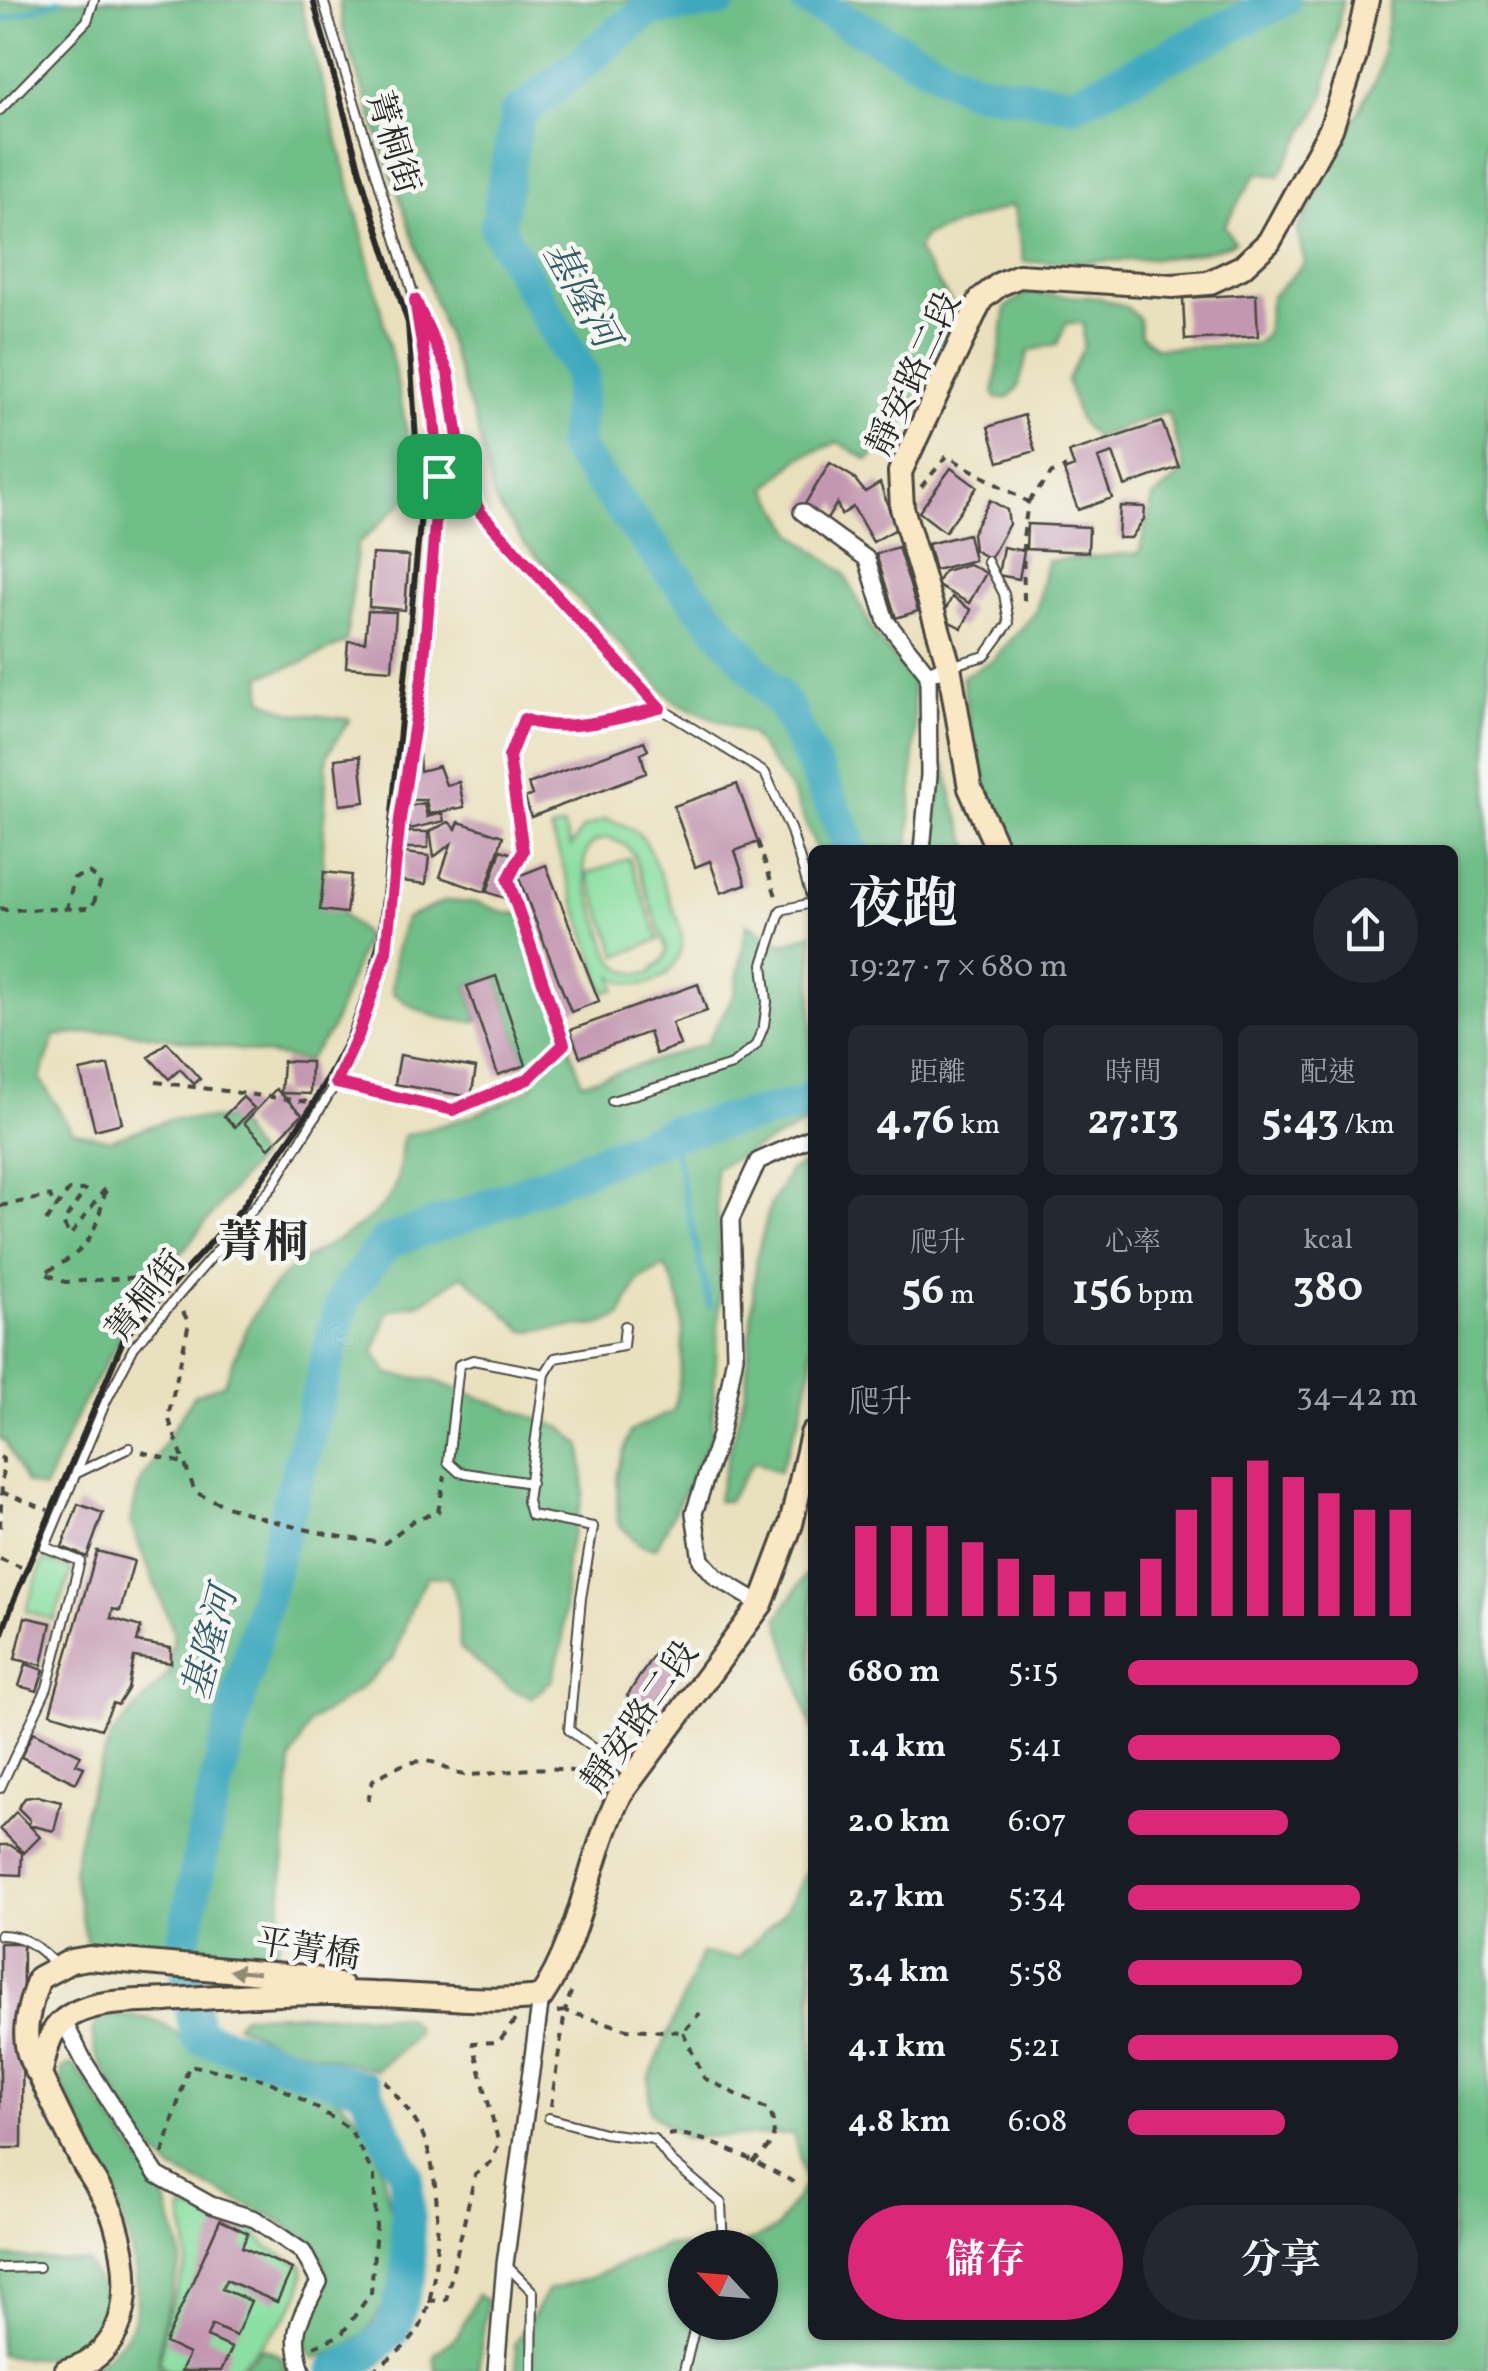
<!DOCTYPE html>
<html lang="zh-TW">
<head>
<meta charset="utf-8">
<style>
	body { margin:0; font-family:Vollkorn,"Noto Serif TC",serif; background:#242831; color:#f1f3f6; height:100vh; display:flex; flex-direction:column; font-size:38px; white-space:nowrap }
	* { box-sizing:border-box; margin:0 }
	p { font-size:32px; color:#9ea1a6 }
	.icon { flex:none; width:55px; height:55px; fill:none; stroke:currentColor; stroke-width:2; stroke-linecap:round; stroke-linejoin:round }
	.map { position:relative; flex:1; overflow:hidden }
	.drawer { position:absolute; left:808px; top:845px; width:650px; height:1495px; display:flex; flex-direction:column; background:#171b24; border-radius:15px; box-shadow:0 2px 8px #0004 }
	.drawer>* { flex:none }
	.needle { width:65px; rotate:296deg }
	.controls { position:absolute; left:668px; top:2230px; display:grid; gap:20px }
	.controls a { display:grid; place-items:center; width:110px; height:110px; border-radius:50%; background:#171b24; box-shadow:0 2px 8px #0004; font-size:50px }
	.pin { position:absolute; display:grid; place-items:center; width:85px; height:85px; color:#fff; margin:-42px; border-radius:20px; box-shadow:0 5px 15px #0006 }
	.round { display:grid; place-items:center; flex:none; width:105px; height:105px; border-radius:52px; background:#242831 }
	.headline { display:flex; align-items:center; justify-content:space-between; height:170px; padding:0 40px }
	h1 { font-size:55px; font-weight:700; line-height:75px }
	.metrics { display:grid; grid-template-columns:repeat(3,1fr); gap:15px; height:170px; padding:10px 40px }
	.metrics div { display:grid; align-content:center; border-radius:15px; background:#242831; text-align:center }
	.metrics b { font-size:42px; font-weight:700 }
	.metrics small { font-size:28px; font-weight:400 }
	.metrics p { font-size:28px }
	.chart { height:280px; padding:20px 40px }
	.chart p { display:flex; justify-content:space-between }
	.chart svg { width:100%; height:180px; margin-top:10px; stroke:#db2777; stroke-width:6 }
	.primary-button { display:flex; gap:20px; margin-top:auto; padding:20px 40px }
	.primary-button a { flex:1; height:115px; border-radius:60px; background:#db2777; color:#fff; font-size:40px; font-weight:700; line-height:115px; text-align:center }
	.primary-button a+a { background:#242831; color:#f1f3f6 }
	ul { padding:0 40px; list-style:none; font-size:32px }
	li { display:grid; grid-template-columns:160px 120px 1fr; align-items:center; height:75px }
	li i { height:25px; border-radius:12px; background:#db2777 }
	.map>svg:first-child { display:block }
	.green { fill:#8bdfa2; stroke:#5b8566; stroke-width:2.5; fill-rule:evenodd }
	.forest { fill:#70be88; stroke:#4e745a; stroke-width:2.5 }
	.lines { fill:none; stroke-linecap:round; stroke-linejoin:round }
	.stream { stroke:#3ea8be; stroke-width:6 }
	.river { stroke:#3ea8be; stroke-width:35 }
	.building { fill:#c297b0 }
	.service-casing { stroke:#484641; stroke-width:12 }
	.minor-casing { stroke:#484641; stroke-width:20 }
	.secondary-casing { stroke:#484641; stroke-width:28 }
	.path { stroke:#484641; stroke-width:4; stroke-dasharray:8 8; stroke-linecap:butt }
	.service { stroke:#fff; stroke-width:8 }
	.minor { stroke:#fff; stroke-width:15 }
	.secondary { stroke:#fae7c3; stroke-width:22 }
	.rail { stroke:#2b2b2b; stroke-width:6 }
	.oneway { fill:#928977 }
	.route-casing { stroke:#fff; stroke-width:20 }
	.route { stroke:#db2777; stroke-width:12 }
	.labels { text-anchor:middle; stroke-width:9; stroke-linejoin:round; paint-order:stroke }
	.street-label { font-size:35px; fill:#2b2b2b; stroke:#f6f6f2 }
	.water-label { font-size:38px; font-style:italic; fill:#335d66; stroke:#f6f6f2 }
	.district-label { font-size:45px; font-weight:bold; fill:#2b2b2b; stroke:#f6f6f2 }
</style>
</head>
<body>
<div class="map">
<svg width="1488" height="2371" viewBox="0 0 1488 2371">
	<rect width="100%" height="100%" fill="#f6f6f2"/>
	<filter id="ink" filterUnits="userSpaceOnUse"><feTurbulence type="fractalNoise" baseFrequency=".01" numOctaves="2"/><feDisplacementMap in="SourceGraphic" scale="20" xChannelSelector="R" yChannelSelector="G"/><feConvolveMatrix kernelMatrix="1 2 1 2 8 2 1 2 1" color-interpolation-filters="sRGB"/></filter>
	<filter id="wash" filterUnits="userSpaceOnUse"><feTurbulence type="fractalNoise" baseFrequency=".0048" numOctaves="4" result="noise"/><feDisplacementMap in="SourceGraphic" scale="40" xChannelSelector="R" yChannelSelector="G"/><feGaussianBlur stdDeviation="2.25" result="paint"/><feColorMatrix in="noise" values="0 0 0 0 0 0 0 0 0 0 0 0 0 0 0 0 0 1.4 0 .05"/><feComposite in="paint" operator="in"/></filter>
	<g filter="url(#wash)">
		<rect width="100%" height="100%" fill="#e9e0bd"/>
		<path class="green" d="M 605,819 C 618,822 637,829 645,841 C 651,851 681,925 682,936 C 683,974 645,998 613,976 L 616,989 L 605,992 L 551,830 L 563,826 L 571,847 L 582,829 ZM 609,838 L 625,845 L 633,854 L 667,950 L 664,959 L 650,973 C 637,976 623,972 614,961 C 607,952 604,935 600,924 C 592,899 564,842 609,838 Z
			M 629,858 L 659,940 L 618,956 L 587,874 Z
			M 43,1560 L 72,1570 L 54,1620 L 26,1611 Z
			M 182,2209 L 248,2222 L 266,2246 L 303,2266 C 308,2308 261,2343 234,2371 L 170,2371 L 160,2363 L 165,2323 L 188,2260 Z"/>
		<path class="forest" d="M 0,0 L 300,0 C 343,162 390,323 417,489 L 358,544 L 346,642 L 304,662 L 261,676 L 263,700 L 292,713 L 350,719 L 327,755 L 323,856 L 327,899 L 366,936 L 331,1030 L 307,1061 L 118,1030 L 55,1036 L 40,1079 L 72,1131 L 110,1140 L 171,1119 L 234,1119 L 258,1158 L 141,1302 L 79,1410 L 44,1489 L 26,1483 L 5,1441 L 0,1439 Z
			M 339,0 L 1343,0 L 1323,100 L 1279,176 L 1257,173 L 1224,226 L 1235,242 C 1186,264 1081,261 1024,262 L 1013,205 L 924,236 L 917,251 L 957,311 L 895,438 L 868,460 L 838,442 L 799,458 L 767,488 L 795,535 L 844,573 L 876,637 L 912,678 L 915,730 L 909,850 L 817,850 L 793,794 L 751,734 L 675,702 L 525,544 L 495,502 L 476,424 L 344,33 Z
			M 1391,0 L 1488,0 L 1488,2371 L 517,2371 L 515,2344 L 548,2290 L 587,2279 L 667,2245 L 689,2247 L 685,2248 L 685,2322 L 760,2322 L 760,2248 L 738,2247 L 776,2229 L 806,2183 L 793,2134 L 684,2138 L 650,2112 L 649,2079 L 702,1953 L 738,1958 L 784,1912 L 812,1861 L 812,2335 L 1452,2335 L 1452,850 L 1011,850 C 976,801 972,734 962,677 L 993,660 L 1036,612 L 1047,561 L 1139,553 L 1153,498 L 1185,471 L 1167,411 L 1096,438 L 1079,420 L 1067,380 L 1084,347 L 1083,323 L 1067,323 L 1057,344 L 1029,351 L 1018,387 L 1008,398 L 997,399 L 994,393 L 1006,307 L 1027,293 L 1100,298 L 1126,307 L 1139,318 L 1140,335 L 1156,348 L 1257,344 L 1266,334 L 1271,297 L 1305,263 L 1297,231 L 1379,72 Z
			M 945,765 L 954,804 L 971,850 L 934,850 L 942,766 Z
			M 445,901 L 479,903 L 505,913 L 526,914 L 582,1083 L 706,1044 L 735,993 L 747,924 L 784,944 L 812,933 L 812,1121 L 715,1168 L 721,1280 L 711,1438 L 656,1548 L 639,1544 L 618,1523 L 617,1474 L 630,1432 L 674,1410 C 683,1366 692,1304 664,1266 L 638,1281 L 620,1317 L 599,1325 L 524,1331 L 463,1275 L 423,1302 L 388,1311 L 374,1353 L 389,1374 L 432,1380 L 563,1428 L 582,1446 L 584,1492 L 566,1559 L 563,1642 L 552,1680 L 532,1698 L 510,1688 L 460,1648 L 457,1598 L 449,1578 L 428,1576 L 412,1605 L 394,1657 L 356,1692 L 310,1722 L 291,1761 L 277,1960 L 87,1944 L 73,1872 L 86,1803 L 112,1735 L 169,1673 L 174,1632 L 130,1522 L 140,1483 L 194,1395 L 224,1384 C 239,1349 251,1309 278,1281 C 312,1245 369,1234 394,1190 C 401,1176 400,1152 403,1136 C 447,1124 494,1111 533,1086 L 496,976 L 467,986 L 479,1021 C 443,1022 421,1015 392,992 L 395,954 L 405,919 Z
			M 812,1160 L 812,1366 L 800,1417 L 779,1472 L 754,1461 L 728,1501 L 717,1501 L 746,1387 L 756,1260 L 770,1206 L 790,1171 Z
			M 812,1573 L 812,1730 L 778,1618 L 804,1577 Z
			M 293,2014 L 406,2017 L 417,2030 L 405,2046 L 376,2070 L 278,2044 L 236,2025 L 243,2015 Z
			M 110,2016 C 152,2017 166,2017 193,2052 C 252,2060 320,2072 360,2121 C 376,2140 382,2168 387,2192 C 402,2261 397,2342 314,2358 L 305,2347 L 310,2321 L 326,2284 L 324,2260 L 311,2241 L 274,2218 L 173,2170 L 143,2141 L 95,2053 L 92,2030 L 98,2022 Z
			M 70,2065 L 76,2067 L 164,2195 L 182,2257 L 163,2324 L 158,2365 L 165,2371 L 86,2371 C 104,2358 125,2344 133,2321 C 154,2258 87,2141 61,2082 L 62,2069 Z
			M 0,2256 L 87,2262 L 113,2311 C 80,2357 56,2364 0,2354 Z
			M 477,2295 L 487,2301 L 478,2371 L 436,2371 L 434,2355 L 458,2335 Z
			M 262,2348 L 280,2356 L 287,2371 L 239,2371 Z"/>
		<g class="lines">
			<path class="stream" d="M 0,21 L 59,0
				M 671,1133 L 710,1306
				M 366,2355 L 371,2359"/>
			<path class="river" d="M 721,0 L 648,10 L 517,115 L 497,228 L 582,375 L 574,447 L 665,564 L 786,707 L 853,850
				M 807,0 L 971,88 L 1074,103 L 1283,0
				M 335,2371 L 366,2355 L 393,2330 L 409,2275 L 406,2175 L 364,2088 L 196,2035 L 184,1941 L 208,1816 L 344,1297 L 386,1242 L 466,1215 L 671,1133 L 806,1104 L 812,1097"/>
		</g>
		<g id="blocks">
			<path class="building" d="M 1256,294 L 1258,336 L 1185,340 L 1183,298 Z
				M 1024,415 L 1035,451 L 999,462 L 988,427 Z
				M 1162,422 L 1179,467 L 1125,486 L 1113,453 L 1098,458 L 1112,498 L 1078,510 L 1064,471 L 1074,467 L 1069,452 Z
				M 830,463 L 853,477 L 865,492 L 880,483 L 896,529 L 873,542 L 853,507 L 841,515 L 837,503 L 826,521 L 803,507 Z
				M 951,468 L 977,487 L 945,532 L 919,512 Z
				M 990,500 L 1007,510 L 1009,524 L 990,559 L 974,550 L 972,533 Z
				M 1120,506 L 1145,507 L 1144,519 L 1131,538 L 1118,538 Z
				M 1027,524 L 1089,527 L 1088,552 L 1026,549 Z
				M 968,534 L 974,560 L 935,570 L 928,544 Z
				M 898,547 L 918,611 L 896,618 L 876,554 Z
				M 1003,547 L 1024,551 L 1019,579 L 998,575 Z
				M 372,554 L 409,556 L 405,610 L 369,607 Z
				M 969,564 L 986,573 L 969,603 L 936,585 L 944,571 Z
				M 952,597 L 971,610 L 962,628 L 950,622 L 945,611 Z
				M 368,611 L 396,612 L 392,670 L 346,667 L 348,641 L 365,642 Z
				M 644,741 L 648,750 L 641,754 L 646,773 L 531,817 L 525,798 L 532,795 L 528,784 Z
				M 413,754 L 419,755 L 420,771 L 439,766 L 446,785 L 459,782 L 464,807 L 429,814 L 426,800 L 407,800 Z
				M 360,756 L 365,802 L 340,805 L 335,759 Z
				M 737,784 L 758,842 L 735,851 L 746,884 L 721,893 L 710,861 L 695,867 L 674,806 Z
				M 424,803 L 427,817 L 442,813 L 444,821 L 410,829 L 405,807 Z
				M 449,822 L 456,829 L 459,822 L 503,836 L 485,892 L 440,877 L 451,844 L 434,857 L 430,831 Z
				M 404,832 L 428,832 L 428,848 L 404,848 Z
				M 501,850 L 519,856 L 505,898 L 487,892 Z
				M 405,853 L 429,856 L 426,884 L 402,881 Z
				M 546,865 L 599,1001 L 571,1012 L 518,876 Z
				M 324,872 L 351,875 L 346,913 L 320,910 Z
				M 496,976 L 526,1065 L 498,1075 L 467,986 Z
				M 698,984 L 707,1011 L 672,1023 L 680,1045 L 656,1054 L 649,1032 L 580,1057 L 570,1030 Z
				M 167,1042 L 200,1079 L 194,1084 L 180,1069 L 169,1079 L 149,1057 Z
				M 400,1055 L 476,1068 L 471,1097 L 395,1084 Z
				M 283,1061 L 311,1062 L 310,1094 L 281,1093 Z
				M 108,1065 L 122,1123 L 95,1130 L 80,1071 Z
				M 276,1089 L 302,1114 L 269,1148 L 244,1123 Z
				M 243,1097 L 254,1108 L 235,1127 L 224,1116 Z
				M 78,1504 L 103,1513 L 87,1557 L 62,1547 Z
				M 97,1551 L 134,1561 L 120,1611 L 113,1609 L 111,1618 L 141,1627 L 137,1642 L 171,1648 L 171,1663 L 134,1657 L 128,1689 L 118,1705 L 113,1703 L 101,1729 L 50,1713 Z
				M 25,1617 L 51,1623 L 42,1665 L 15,1659 Z
				M 654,1654 L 678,1670 L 652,1712 L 627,1696 Z
				M 26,1664 L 44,1670 L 37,1691 L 19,1686 Z
				M 33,1732 L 81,1755 L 76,1764 L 84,1767 L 76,1783 L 21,1757 Z
				M 37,1796 L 61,1802 L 54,1831 L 29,1825 L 30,1820 L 18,1808 L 25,1798 Z
				M 16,1812 L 40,1837 L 24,1853 L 0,1829 Z
				M 0,1845 L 10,1845 L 22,1853 L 21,1875 L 0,1874 Z
				M 0,1943 L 23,1943 L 22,2148 L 0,2148 Z
				M 220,2220 L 248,2233 L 242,2247 L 292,2269 L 277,2302 L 226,2280 L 222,2289 L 251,2301 L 236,2336 L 212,2325 L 207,2337 L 232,2348 L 221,2371 L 181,2371 L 189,2354 L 165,2343 Z"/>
		</g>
	</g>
	<g filter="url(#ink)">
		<use href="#blocks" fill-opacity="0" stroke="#484641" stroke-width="2.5"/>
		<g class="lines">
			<g class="service-casing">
				<path id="service" d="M 323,0 L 415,300 L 448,372 L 464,477 L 480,512 L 660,708 L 765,773 L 791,831 L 812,899
					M 0,110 L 87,21 L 94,0
					M 953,665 L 985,656 L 1009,623 L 1004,594 L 987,561
					M 509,757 L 523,719 C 564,735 619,718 660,708
					M 612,1101 L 732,1065 L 756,1045 L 764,1025 L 767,1002 L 763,964 L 781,910 L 812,903
					M 625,1326 L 623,1346 L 555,1358 L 545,1374 L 527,1501 L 531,1515 L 593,1527 L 581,1598 L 569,1730 L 629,1774
					M 77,1473 L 129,1448
					M 531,1483 L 459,1472 L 448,1462 L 459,1365 L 473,1360 L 545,1374
					M 0,1788 L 47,1688 L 80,1561 L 45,1547 L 106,1401 L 134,1347 L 272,1187 L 336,1083 L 358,1036 L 374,991 L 385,953 L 400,819 L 423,672 L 439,476 L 434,418 L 415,300
					M 0,1935 C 25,1935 38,1947 55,1964
					M 549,2118 L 604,2133 L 654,2139 L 671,2161 L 721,2203 L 723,2248
					M 508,2267 L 533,2292 L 532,2371
					M 0,2268 L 39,2267
					M 684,2371 L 696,2322"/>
			</g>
			<g class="minor-casing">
				<path id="minor" d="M 802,512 L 867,559 L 886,621 L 928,674 L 949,666
					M 922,850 L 929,775 L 928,674
					M 761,1604 L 716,1577 L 701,1560 L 694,1513 L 720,1435 L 735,1356 L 731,1219 L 758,1161 L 812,1137
					M 63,2020 L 85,2063 L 157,2175 L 211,2205 L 255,2219 L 303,2252 L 319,2282 C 300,2320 289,2329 302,2371
					M 496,2371 L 505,2264 L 541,1997"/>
			</g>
			<g class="secondary-casing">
				<path id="secondary" d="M 998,850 L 970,788 L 949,666 L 902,508 L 900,472 L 981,299 L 1000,284 L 1019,276 L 1173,286 L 1208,283 L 1242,267 L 1269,242 L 1331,129 L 1355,56 L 1367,0
					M 40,2075 C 45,2055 47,2033 64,2020 C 90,1999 135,2002 167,2000 C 236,1996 305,1991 374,1994 C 431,1995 484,2004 541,1997 C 582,1937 588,1858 621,1793 L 761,1604 L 791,1524 L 812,1434
					M 66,2371 C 135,2353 132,2277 115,2221 C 109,2202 95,2183 85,2166 C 69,2136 54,2105 40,2075 C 17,2045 27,2011 39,1978 L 71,1961 L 89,1958 L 307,1977 L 341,1986"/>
			</g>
			<path class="path" d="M 921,487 L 947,456 L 1028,502 L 1023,538 L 1024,600 L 1020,607
				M 1028,502 L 1052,473 L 1066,467
				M 758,842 L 776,896
				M 0,908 L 6,910 L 92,908 L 101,881 L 89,873 L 74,878 L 67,909
				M 156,1082 L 309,1102
				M 350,1087 L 453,1110 L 527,1079 L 564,1045 L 508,880 L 523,851 L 511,770
				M 0,1206 L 50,1196 L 55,1209
				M 46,1221 L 69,1190 L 85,1190 L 63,1223 L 70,1236 L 107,1186 C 93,1237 93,1248 44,1273 L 65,1282 L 143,1277 L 164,1291
				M 183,1312 L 189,1323 L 168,1417 L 195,1492 C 247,1518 327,1537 385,1543 L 415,1519 L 438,1512 L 445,1476
				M 142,1452 L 186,1464
				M 0,1457 L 3,1459 L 0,1529
				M 1,1492 L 48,1510
				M 0,1559 L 21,1567
				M 368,1801 L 373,1780 C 392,1769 416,1755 438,1764 C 448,1768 456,1775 467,1775 C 519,1774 554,1756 604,1784
				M 571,1992 L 565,2011 L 627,2029 L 683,2032 L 700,2013
				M 683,2032 L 704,2078 L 770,2111 C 779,2138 772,2145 752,2163
				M 551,2106 L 565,2011 L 557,2012
				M 668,2135 C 693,2127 772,2170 797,2184
				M 163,2154 L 189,2065 L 267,2080 L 315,2107 L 350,2129 L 374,2176 L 376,2227 L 371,2293 L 341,2335 L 314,2346
				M 428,2301 L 446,2300 L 475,2175 L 491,2162 L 499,2144 L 473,2043 L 499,2042 L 515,2020
				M 372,2371 C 391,2357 412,2345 422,2323 C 441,2278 442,2192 427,2146 C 420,2122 400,2101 385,2081"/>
			<use href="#service" class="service"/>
			<use href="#minor" class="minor"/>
			<use href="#secondary" class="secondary"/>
			<path class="rail" d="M 0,1639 L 13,1602 L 124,1338 L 242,1208 L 311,1108 L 348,1039 L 369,982 L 380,937 L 421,513 L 408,323 L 367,196 L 313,0"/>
		</g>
		<defs><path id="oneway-solid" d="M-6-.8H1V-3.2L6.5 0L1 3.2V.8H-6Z" transform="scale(2.5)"/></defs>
		<use class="oneway" href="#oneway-solid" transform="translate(244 1972) rotate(-175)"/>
	</g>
	<g class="lines" filter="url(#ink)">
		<g class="route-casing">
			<path id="route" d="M 415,300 L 448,372 L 464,477 L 480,512 L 660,708 C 619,718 564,735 524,719 L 509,757 L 523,851 L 508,880 L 564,1044 L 528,1079 L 453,1110 L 336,1083 L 358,1036 L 386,952 L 400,819 L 423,672 L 439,476 L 434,418 Z"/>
		</g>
		<use href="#route" class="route"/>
	</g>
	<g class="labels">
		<g class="street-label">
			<text transform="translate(394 142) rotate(73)" y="12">菁桐街</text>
			<text transform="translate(913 373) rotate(-65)" y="12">靜安路二段</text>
			<text transform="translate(145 1296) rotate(-52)" y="12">菁桐街</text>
			<text transform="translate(639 1716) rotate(-55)" y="12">靜安路二段</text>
			<text transform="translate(308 1948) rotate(9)" y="12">平菁橋</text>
		</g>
		<g class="water-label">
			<text transform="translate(582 294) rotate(61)" y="13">基隆河</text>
			<text transform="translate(209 1643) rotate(-75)" y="13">基隆河</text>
		</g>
		<g class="district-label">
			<text x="263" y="1257">菁桐</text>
		</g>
	</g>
</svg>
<div class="controls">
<a><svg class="needle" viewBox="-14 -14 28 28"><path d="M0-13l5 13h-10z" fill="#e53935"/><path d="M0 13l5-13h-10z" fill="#9ea1a6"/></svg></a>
</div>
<div class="pin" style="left:439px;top:476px;background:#1e9e55"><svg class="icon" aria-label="arrive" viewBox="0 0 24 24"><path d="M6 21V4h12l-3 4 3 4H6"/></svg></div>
<section class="drawer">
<div class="headline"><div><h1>夜跑</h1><p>19:27 · 7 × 680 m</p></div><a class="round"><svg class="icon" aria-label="share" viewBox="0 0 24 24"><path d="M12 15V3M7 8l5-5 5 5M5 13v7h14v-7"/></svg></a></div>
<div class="metrics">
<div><p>距離</p><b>4.76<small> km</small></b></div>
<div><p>時間</p><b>27:13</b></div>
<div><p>配速</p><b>5:43<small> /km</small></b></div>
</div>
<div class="metrics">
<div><p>爬升</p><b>56<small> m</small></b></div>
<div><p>心率</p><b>156<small> bpm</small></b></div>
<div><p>kcal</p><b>380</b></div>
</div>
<div class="chart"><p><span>爬升</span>34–42 m</p>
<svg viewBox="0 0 160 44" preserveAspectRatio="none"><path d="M5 44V22M15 44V22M25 44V22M35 44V26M45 44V30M55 44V34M65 44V38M75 44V38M85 44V30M95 44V18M105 44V10M115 44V6M125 44V10M135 44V14M145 44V18M155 44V18"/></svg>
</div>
<ul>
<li><b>680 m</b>5:15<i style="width:100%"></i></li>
<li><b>1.4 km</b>5:41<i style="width:73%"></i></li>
<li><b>2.0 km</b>6:07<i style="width:55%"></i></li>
<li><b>2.7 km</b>5:34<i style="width:80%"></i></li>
<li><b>3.4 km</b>5:58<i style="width:60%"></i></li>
<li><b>4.1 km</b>5:21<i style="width:93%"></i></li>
<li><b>4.8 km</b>6:08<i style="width:54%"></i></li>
</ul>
<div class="primary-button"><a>儲存</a><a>分享</a></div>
</section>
</div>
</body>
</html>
